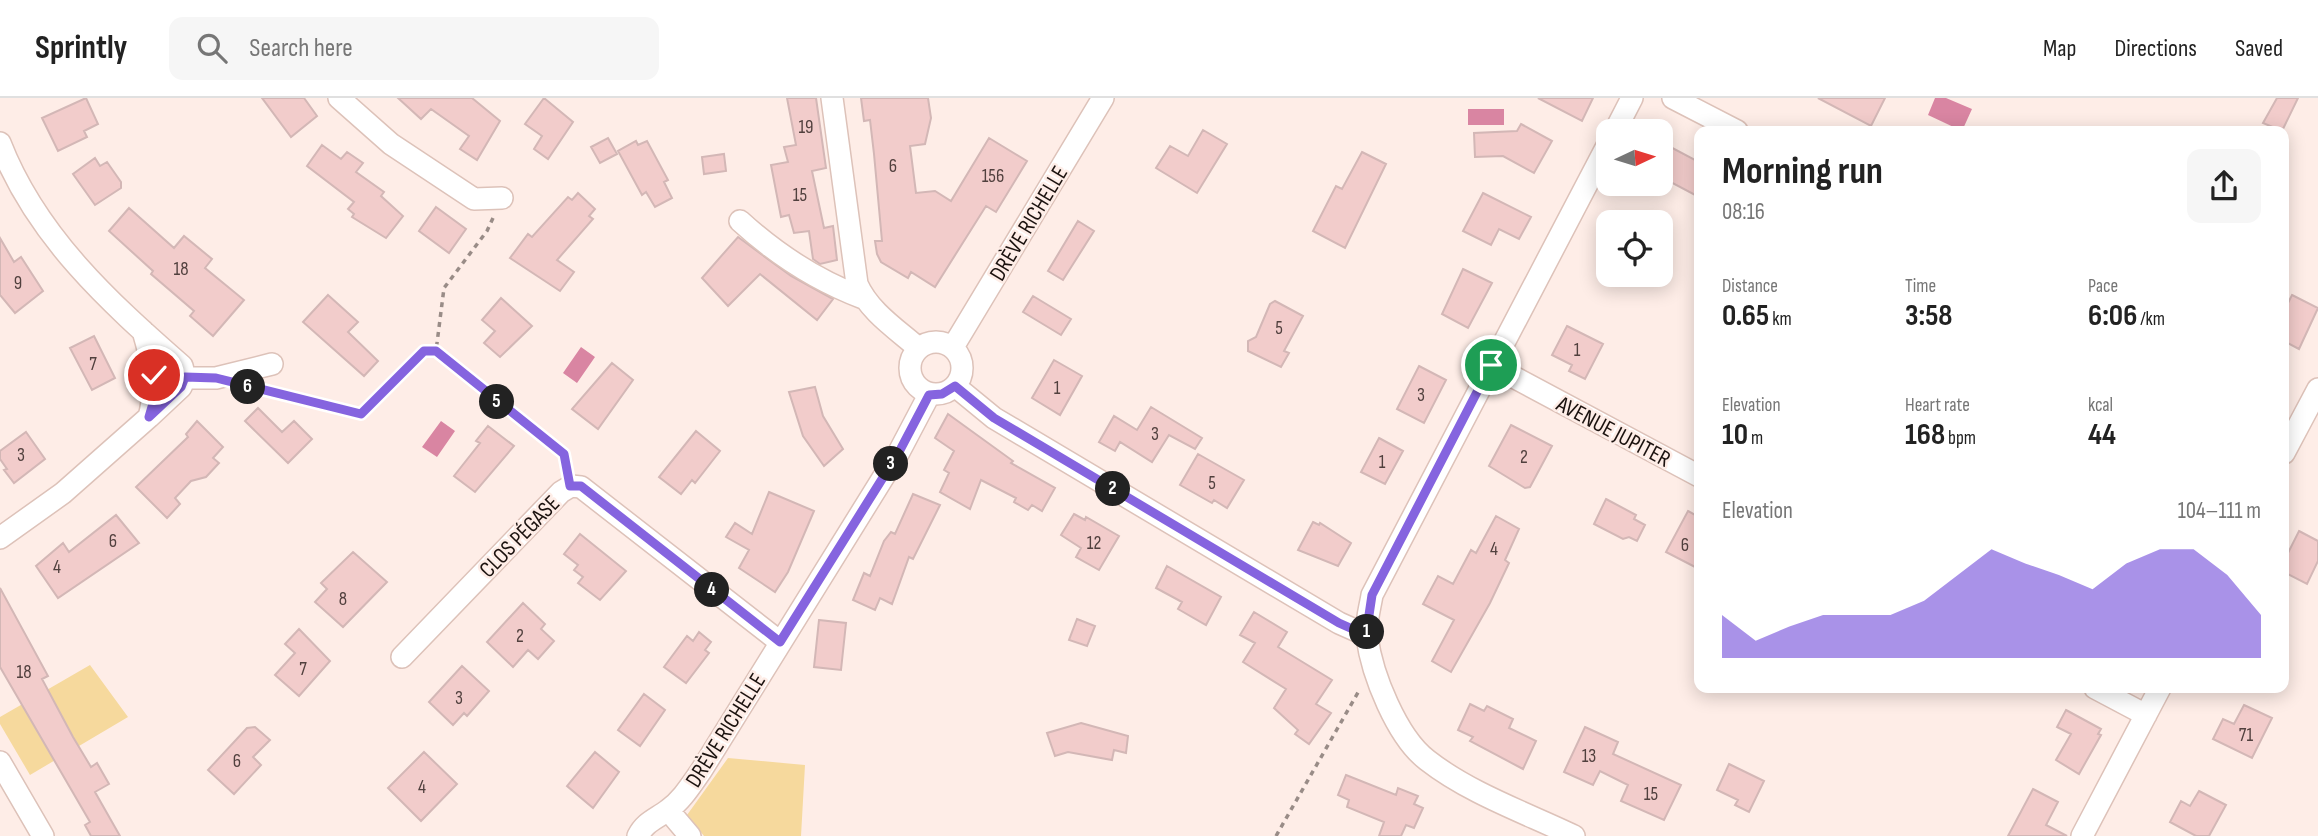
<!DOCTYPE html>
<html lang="en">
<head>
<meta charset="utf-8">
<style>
	body { margin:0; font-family:"Sofia Sans Condensed",sans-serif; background:#f6f6f6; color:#222; height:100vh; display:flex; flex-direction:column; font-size:26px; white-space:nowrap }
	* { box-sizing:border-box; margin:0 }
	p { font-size:23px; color:#767676 }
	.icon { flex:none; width:38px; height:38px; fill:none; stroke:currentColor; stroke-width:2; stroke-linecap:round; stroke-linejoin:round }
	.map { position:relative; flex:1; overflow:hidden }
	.panel { position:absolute; left:1694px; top:28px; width:595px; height:567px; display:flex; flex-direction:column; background:#fff; border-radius:14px; box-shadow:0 4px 18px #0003 }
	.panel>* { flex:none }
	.needle { width:46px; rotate:86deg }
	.controls { position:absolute; left:1596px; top:21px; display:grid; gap:14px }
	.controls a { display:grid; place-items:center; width:77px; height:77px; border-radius:14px; background:#fff; box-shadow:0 4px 18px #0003; font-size:35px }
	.pin { position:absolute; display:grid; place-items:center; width:60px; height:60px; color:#fff; margin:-30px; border:4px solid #fff; border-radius:50%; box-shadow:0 2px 7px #0007 }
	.km { position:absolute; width:35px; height:35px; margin:-18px; border-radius:50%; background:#222; color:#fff; font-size:19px; line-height:35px; text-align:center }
	.round { display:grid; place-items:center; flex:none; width:74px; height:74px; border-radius:14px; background:#f6f6f6 }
	.head { display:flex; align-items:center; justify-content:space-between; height:119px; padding:0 28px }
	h1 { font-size:38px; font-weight:700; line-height:52px }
	.figures { display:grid; grid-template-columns:repeat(3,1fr); gap:10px; height:119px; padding:7px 28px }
	.figures div { display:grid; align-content:center }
	.figures b { font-size:30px; font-weight:700 }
	.figures small { font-size:19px; font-weight:400 }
	.figures p { font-size:19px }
	.chart { height:196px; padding:14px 28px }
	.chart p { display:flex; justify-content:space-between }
	.chart svg { width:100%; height:126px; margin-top:7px; fill:#8564df; opacity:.7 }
	header { display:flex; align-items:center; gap:42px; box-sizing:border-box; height:98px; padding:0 35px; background:#fff; border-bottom:2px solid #e0e0e0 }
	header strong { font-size:33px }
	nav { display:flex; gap:38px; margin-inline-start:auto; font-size:24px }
	.search { width:490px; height:63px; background:#f6f6f6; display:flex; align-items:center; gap:18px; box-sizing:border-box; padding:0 24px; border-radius:14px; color:#767676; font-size:26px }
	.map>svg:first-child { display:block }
	.green { fill:#f6d99d }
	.water { fill:#d985a2 }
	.building { fill:#f2cccb; stroke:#d3b7b6; stroke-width:2 }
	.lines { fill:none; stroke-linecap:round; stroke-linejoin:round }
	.minor-casing { stroke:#ddc2b9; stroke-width:24 }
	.path { stroke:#998c87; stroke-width:3.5; stroke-dasharray:5 5; stroke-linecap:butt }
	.minor { stroke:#fff; stroke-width:21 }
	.route-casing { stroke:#fff; stroke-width:14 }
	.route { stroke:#8564df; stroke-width:9 }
	.labels { text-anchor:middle; stroke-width:5; stroke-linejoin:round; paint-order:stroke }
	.number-label { font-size:19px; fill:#51403e }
	.street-label { font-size:23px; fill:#1b120f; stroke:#feede7 }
</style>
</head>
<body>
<header>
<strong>Sprintly</strong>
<div class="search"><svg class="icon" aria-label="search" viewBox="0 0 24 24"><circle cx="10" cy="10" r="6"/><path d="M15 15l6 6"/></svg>Search here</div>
<nav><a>Map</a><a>Directions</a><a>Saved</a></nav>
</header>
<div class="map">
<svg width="2318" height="738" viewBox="0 0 2318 738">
	<rect width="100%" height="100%" fill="#feede7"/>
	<path class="green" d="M 90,567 L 128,619 L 30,677 L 0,626 L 0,619 Z
		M 728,660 L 805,667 L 801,738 L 704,738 L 687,717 Z"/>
	<path class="water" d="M 1935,0 L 1946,0 L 1972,11 L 1962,33 L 1928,17 Z
		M 1468,11 L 1504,11 L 1504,27 L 1468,27 Z
		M 581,249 L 595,259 L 577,285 L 563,275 Z
		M 441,323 L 455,333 L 437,359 L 422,349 Z"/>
	<path class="building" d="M 86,0 L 98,26 L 84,33 L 87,39 L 58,53 L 42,20 Z
		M 262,0 L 304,0 L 317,18 L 291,39 Z
		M 398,0 L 472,0 L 500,23 L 477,62 L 460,51 L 469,38 L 431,11 L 421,21 Z
		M 544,0 L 573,24 L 548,61 L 534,51 L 542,38 L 525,26 Z
		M 787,0 L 816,0 L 826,70 L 812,73 L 824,130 L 833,128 L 837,162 L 820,166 L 813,161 L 809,133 L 794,135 L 789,117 L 781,119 L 771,67 L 788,64 L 784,49 L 796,47 Z
		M 861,0 L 928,0 L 931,20 L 925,46 L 910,48 L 916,95 L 935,93 L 951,103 L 989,40 L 1027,63 L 996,114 L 986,108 L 935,189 L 911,174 L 908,180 L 881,164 L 877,156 L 875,143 L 882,143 L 874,56 L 870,22 L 864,23 Z
		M 1538,0 L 1593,0 L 1582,23 Z
		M 1818,0 L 1885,0 L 1871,28 Z
		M 2277,0 L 2298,0 L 2282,33 L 2263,25 Z
		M 1521,26 L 1552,43 L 1534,75 L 1503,58 L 1475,59 L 1474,35 L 1517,33 Z
		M 1203,32 L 1227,46 L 1197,95 L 1156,70 L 1170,48 L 1188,58 Z
		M 608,40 L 617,56 L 600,65 L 591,49 Z
		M 636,43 L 638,47 L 647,43 L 668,82 L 664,84 L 672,100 L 655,109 L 646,94 L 642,97 L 618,53 Z
		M 1661,44 L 1699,64 L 1699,99 L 1661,79 Z
		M 322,47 L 341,61 L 347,54 L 363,65 L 356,74 L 384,94 L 381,98 L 403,118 L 386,140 L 352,119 L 354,116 L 348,111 L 354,104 L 307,68 Z
		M 1362,54 L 1386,66 L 1345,150 L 1313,133 L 1336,88 L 1342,91 Z
		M 724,56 L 726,73 L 704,76 L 702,59 Z
		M 95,60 L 100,68 L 107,64 L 121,84 L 121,90 L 95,107 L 73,76 Z
		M 578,95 L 595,111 L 589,118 L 593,121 L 557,162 L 574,174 L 560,193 L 510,160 L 528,136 L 532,139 L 568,99 L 572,102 Z
		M 1483,95 L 1531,119 L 1519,141 L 1499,131 L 1491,147 L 1463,133 Z
		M 436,109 L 466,131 L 449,155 L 419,133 Z
		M 129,110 L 174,150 L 184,138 L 212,161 L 205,170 L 244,202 L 213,238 L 190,218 L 194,213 L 151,176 L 153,173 L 109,133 Z
		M 1078,123 L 1094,133 L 1063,182 L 1048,173 Z
		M 738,139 L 791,178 L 833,201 L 817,222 L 760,176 L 728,208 L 702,180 Z
		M 0,140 L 14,164 L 21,159 L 43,193 L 15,215 L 0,197 Z
		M 1463,171 L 1492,185 L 1468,230 L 1442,216 Z
		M 328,197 L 358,224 L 348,234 L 378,263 L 364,278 L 303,224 Z
		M 2292,197 L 2318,210 L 2299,251 L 2284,243 L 2284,213 Z
		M 1033,198 L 1071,221 L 1061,237 L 1023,214 Z
		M 501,200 L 532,228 L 500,259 L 484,245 L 495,233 L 482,222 Z
		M 1275,203 L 1303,218 L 1284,253 L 1289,255 L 1281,269 L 1248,253 L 1248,243 L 1256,239 L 1270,206 Z
		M 1567,228 L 1603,246 L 1585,281 L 1569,273 L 1572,267 L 1552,257 Z
		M 94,238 L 115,280 L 92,292 L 70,250 Z
		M 1054,262 L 1082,278 L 1060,317 L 1032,300 Z
		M 612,265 L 633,282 L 598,331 L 572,311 Z
		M 1419,268 L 1446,282 L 1424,325 L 1397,311 Z
		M 815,289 L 823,318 L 843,351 L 824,368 L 803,338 L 789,294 Z
		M 1151,309 L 1202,340 L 1195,351 L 1169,337 L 1152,364 L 1120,344 L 1115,353 L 1099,344 L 1114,318 L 1137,332 Z
		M 258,310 L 282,334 L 294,323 L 312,341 L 288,365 L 245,323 Z
		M 948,316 L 1013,363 L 1011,365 L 1055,390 L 1042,413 L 1032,407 L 1028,412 L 1014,404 L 1016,400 L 981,382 L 970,411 L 940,394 L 949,375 L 944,372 L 954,353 L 935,340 Z
		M 197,323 L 223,349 L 213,360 L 219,365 L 206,379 L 191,383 L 175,400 L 180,406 L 167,420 L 136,389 L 188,339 L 186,336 Z
		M 1511,327 L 1552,348 L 1530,389 L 1525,390 L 1489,368 Z
		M 488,328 L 514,348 L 475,394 L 454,378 L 480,345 L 476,343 Z
		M 696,333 L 720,353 L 695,385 L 692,382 L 681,396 L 659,379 Z
		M 26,334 L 45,361 L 14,385 L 4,372 L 7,371 L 0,361 L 0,353 Z
		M 1379,340 L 1403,353 L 1385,386 L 1361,374 Z
		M 1198,356 L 1244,382 L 1227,410 L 1214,402 L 1212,405 L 1180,387 Z
		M 769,394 L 814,413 L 788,474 L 775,494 L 739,470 L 749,452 L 726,439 L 735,425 L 752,436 Z
		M 913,396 L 940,407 L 913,461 L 909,459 L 892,506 L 880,500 L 875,512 L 853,502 L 864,475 L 870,478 L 884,443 L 891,434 L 895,436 Z
		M 1606,401 L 1636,417 L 1634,421 L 1645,427 L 1637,443 L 1629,439 L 1623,441 L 1594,426 Z
		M 1688,413 L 1699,419 L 1699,471 L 1666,454 Z
		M 1074,416 L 1085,422 L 1086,419 L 1119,438 L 1099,472 L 1076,459 L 1081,450 L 1061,437 Z
		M 116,417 L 139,445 L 58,500 L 36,468 L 63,445 L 69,454 Z
		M 1496,418 L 1519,431 L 1505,462 L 1509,465 L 1490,505 L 1451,574 L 1432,563 L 1454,522 L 1423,506 L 1438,478 L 1453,486 L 1471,452 L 1476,455 Z
		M 1313,424 L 1319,427 L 1320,425 L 1351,445 L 1338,468 L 1298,452 Z
		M 2299,433 L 2318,443 L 2318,463 L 2307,486 L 2284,474 L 2284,463 Z
		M 580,436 L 626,473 L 600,502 L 578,485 L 583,479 L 574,472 L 578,467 L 564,456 Z
		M 353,454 L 387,484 L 343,529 L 315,504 L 327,491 L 321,485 Z
		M 1167,468 L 1221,499 L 1206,527 L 1178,511 L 1182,504 L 1156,490 Z
		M 0,490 L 48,578 L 42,581 L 73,639 L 91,669 L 97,665 L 109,686 L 95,694 L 120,738 L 91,738 L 85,727 L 90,724 L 0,569 Z
		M 523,505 L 545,526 L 541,531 L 554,543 L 538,561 L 528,552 L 513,569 L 487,544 Z
		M 1254,514 L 1287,534 L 1278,549 L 1332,582 L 1316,606 L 1331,615 L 1309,646 L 1295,636 L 1298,632 L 1274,610 L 1286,591 L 1243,564 L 1255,545 L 1240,537 Z
		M 1077,521 L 1095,528 L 1087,548 L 1069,542 Z
		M 819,522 L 846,525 L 841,572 L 814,569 Z
		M 299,531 L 330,563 L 299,598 L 275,577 L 295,555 L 285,546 Z
		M 699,534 L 711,544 L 705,552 L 709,555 L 686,585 L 664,569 L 687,538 L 693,543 Z
		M 462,568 L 489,593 L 467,618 L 464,615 L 453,627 L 429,604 Z
		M 644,596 L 665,612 L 640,648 L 618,632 Z
		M 1470,606 L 1484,613 L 1487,608 L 1513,621 L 1509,630 L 1536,643 L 1523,671 L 1470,643 L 1473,639 L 1458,632 Z
		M 2244,607 L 2272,620 L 2252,660 L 2213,641 L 2223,621 L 2234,626 Z
		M 2066,612 L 2101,631 L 2098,636 L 2101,637 L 2079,676 L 2056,662 L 2071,636 L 2057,629 Z
		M 1081,625 L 1128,638 L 1126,655 L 1114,652 L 1112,662 L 1068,654 L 1055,658 L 1047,635 Z
		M 255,629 L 270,642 L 253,659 L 261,667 L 234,696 L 208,672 L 247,630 Z
		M 1585,629 L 1618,644 L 1613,656 L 1681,687 L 1664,722 L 1621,703 L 1628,687 L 1600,673 L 1593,687 L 1564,674 Z
		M 424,654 L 457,686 L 421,723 L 388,690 Z
		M 595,654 L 619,674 L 593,710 L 567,688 Z
		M 1729,666 L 1764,683 L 1749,714 L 1735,707 L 1738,702 L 1717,692 Z
		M 1346,677 L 1396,697 L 1398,690 L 1418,698 L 1414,706 L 1423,710 L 1414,730 L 1406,727 L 1401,738 L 1379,738 L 1384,724 L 1347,709 L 1349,702 L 1338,697 Z
		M 2033,691 L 2058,704 L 2046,727 L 2067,738 L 2008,738 Z
		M 2199,693 L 2226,707 L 2209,738 L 2196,738 L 2170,724 L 2181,703 L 2190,708 Z"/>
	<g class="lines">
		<g class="minor-casing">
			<path id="minor" d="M 339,0 L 391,46 L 474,101 L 502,100
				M 832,0 L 857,186 C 869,213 895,230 917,249
				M 1673,0 L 1737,33
				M 1615,33 L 1632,0
				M 0,45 C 36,138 109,204 182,268 L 185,280 L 181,289 L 149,319 L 63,395 L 0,440
				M 740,123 C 776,156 818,183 863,200
				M 143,233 C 152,263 157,289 149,319
				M910 270a26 26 0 1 1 52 0a26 26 0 1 1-52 0Z
				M 953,249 L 1103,0
				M 1491,267 L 1699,378
				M 185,280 L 216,280 L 272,266
				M 955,288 L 994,320 L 1339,525 L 1366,537
				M 2284,355 L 2318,291
				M 402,559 L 561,394 L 571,388 L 581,389 L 780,544
				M 2095,590 L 2146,617
				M 0,664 L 43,738
				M 668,712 L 690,738
				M 638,738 C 645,724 656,721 668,712 C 682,702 691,687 701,673 L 899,354 L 929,297
				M 1574,738 C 1526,715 1469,695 1427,662 C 1397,639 1372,577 1367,539 C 1365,526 1370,510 1372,497 L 1608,46
				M 2082,738 L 2160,590"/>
		</g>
		<path class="path" d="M 493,120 L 487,133 L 444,190 L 436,253 L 564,356 L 567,369
			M 258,292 L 361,315 L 424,253 L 435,253
			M 1276,738 L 1360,591"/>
		<use href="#minor" class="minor"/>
	</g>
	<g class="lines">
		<g class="route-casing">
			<path id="route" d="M 154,277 L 154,302 L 149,319 L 181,289 L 185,279 L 216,280 L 361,316 L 424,253 L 436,253 L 564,356 L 570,388 L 581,388 L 780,544 L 899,354 L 929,297 L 942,296 L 955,288 L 994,320 L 1339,525 L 1366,537 L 1372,497 L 1491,267"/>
		</g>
		<use href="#route" class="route"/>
	</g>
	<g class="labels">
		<g class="number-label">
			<text x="806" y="35">19</text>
			<text x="893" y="74">6</text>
			<text x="993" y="84">156</text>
			<text x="800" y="103">15</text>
			<text x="181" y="177">18</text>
			<text x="18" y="191">9</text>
			<text x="1279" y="236">5</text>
			<text x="1577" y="258">1</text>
			<text x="93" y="272">7</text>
			<text x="1057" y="296">1</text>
			<text x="1421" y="303">3</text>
			<text x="1155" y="342">3</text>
			<text x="21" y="363">3</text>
			<text x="1524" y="365">2</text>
			<text x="1382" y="370">1</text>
			<text x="1212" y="391">5</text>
			<text x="113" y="449">6</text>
			<text x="1094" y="451">12</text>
			<text x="1685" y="453">6</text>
			<text x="1494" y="457">4</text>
			<text x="57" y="475">4</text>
			<text x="343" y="507">8</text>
			<text x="520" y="544">2</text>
			<text x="303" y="577">7</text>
			<text x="24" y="580">18</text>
			<text x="459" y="606">3</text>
			<text x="2246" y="643">71</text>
			<text x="1589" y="664">13</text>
			<text x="237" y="669">6</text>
			<text x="422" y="695">4</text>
			<text x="1651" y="702">15</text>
		</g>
		<g class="street-label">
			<text transform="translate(1028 125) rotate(-59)" y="8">DRÈVE RICHELLE</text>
			<text transform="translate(1614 333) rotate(28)" y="8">AVENUE JUPITER</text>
			<text transform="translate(519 438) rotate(-46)" y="8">CLOS PÉGASE</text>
			<text transform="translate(725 632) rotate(-58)" y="8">DRÈVE RICHELLE</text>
		</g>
	</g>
</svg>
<div class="controls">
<a><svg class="needle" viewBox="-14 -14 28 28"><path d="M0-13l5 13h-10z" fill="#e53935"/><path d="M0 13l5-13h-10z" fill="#767676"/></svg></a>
<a><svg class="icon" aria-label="locate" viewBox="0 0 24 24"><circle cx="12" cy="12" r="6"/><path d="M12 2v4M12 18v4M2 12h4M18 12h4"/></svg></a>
</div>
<div class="pin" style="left:1491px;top:267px;background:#1e9e55"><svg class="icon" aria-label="arrive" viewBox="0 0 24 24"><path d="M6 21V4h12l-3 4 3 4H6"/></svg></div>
<div class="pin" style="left:154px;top:277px;background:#d93025"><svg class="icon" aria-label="check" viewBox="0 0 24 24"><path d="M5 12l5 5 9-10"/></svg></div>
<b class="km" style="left:1367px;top:534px">1</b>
<b class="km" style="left:1113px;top:391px">2</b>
<b class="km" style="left:891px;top:366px">3</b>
<b class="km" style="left:712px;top:492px">4</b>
<b class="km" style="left:497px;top:304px">5</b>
<b class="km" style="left:248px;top:289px">6</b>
<section class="panel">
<div class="head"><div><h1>Morning run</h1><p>08:16</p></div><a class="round"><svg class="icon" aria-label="share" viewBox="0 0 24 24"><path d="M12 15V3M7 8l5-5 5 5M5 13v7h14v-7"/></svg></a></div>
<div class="figures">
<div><p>Distance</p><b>0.65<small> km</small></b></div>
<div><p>Time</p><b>3:58</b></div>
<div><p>Pace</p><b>6:06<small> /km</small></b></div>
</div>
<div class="figures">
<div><p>Elevation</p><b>10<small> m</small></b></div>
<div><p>Heart rate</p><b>168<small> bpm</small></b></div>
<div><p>kcal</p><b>44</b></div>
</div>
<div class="chart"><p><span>Elevation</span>104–111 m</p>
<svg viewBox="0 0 160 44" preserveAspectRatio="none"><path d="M0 44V29L10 38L20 33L30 29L40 29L50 29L60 24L70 15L80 6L90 11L100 15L110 20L120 11L130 6L140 6L150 15L160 29V44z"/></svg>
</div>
</section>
</div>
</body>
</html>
